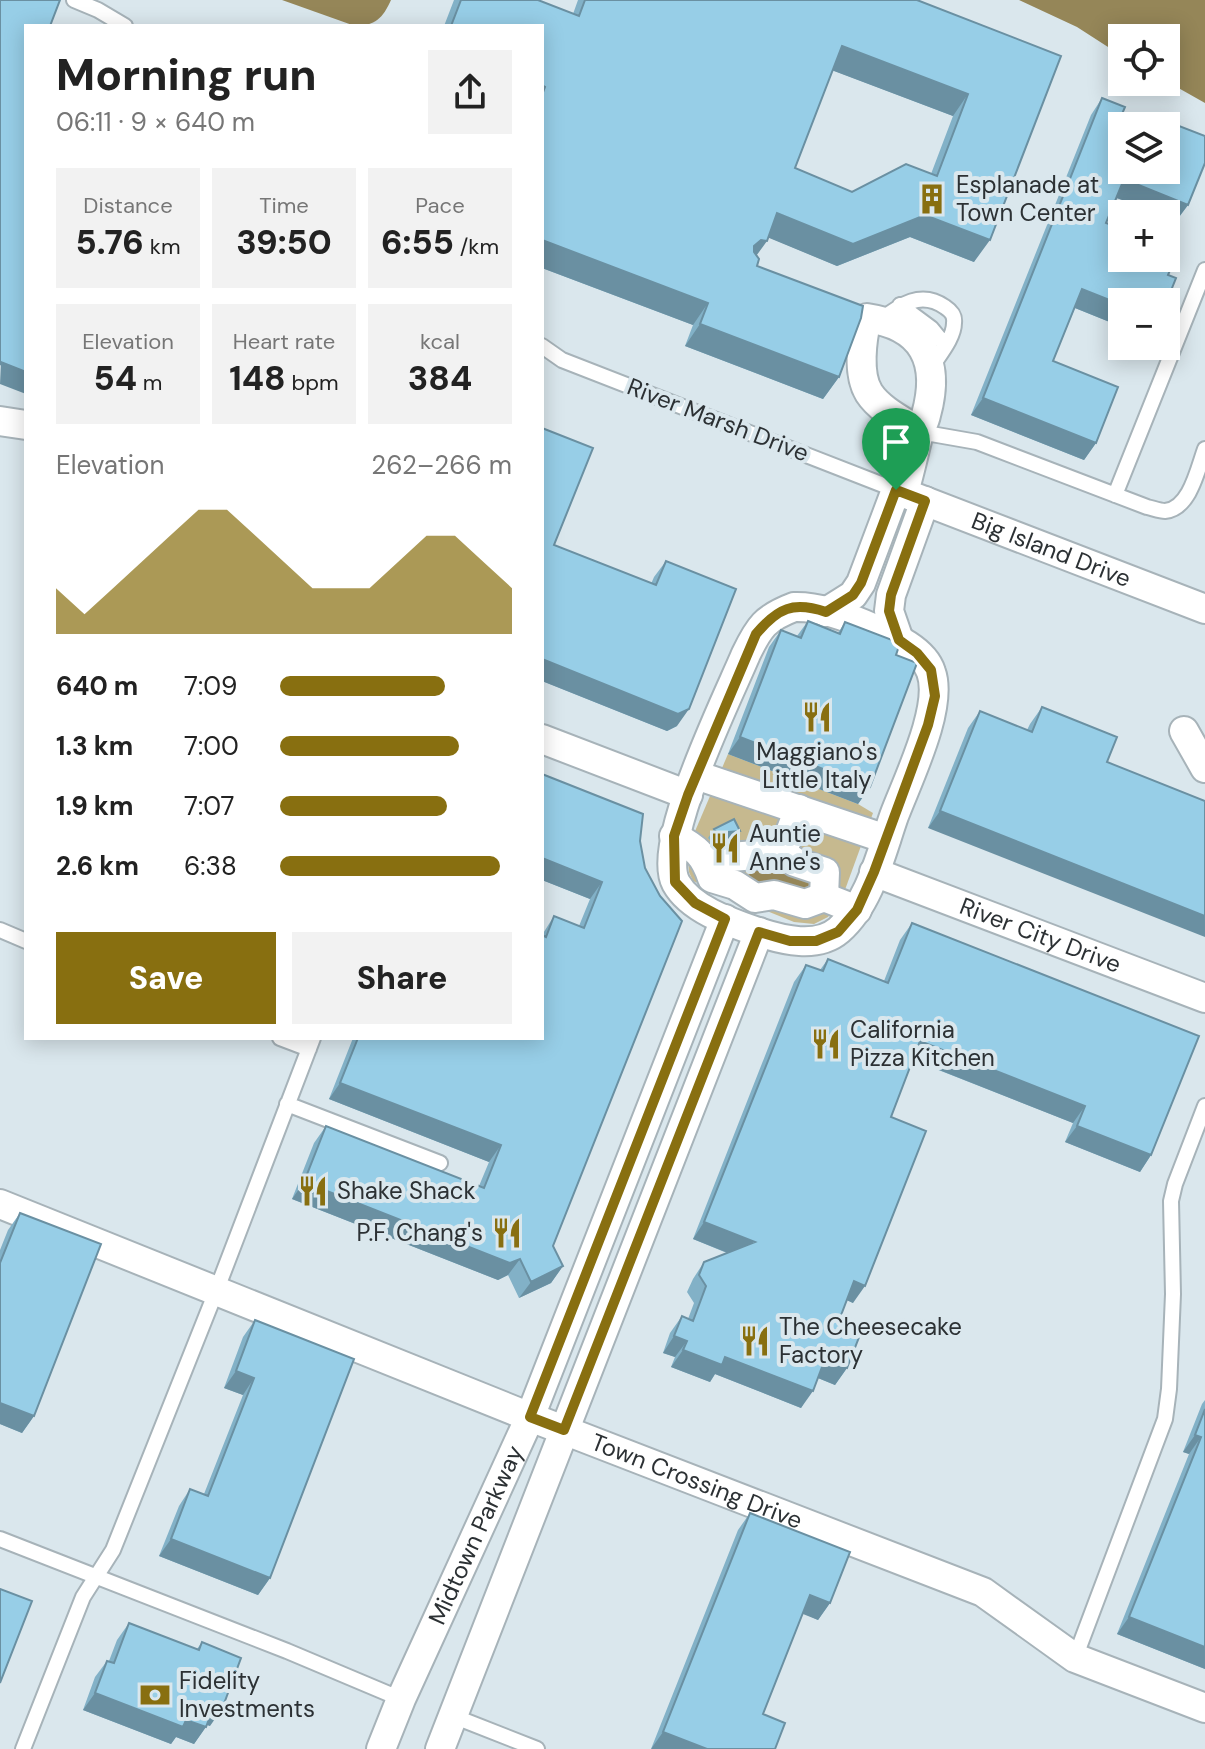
<!DOCTYPE html>
<html lang="en">
<head>
<meta charset="utf-8">
<style>
	body { margin:0; font-family:"DM Sans",sans-serif; background:#f2f2f2; color:#222; height:100vh; display:flex; flex-direction:column; font-size:30px; white-space:nowrap }
	* { box-sizing:border-box; margin:0 }
	p { font-size:26px; color:#767676 }
	.icon { flex:none; width:44px; height:44px; fill:none; stroke:currentColor; stroke-width:2; stroke-linecap:round; stroke-linejoin:round }
	.map { position:relative; flex:1; overflow:hidden }
	.side { position:absolute; left:24px; top:24px; width:520px; height:1016px; display:flex; flex-direction:column; background:#fff; border-radius:0px; box-shadow:0 4px 20px #0003 }
	.side>* { flex:none }
	.controls { position:absolute; left:1108px; top:24px; display:grid; gap:16px }
	.controls a { display:grid; place-items:center; width:72px; height:72px; border-radius:0px; background:#fff; box-shadow:0 4px 20px #0003; font-size:40px }
	.pin { position:absolute; display:grid; place-items:center; width:68px; height:68px; color:#fff; margin:-82px -34px; border-radius:50% 50% 50% 0; rotate:-45deg; box-shadow:0 0 8px #0007 }
	.pin .icon { rotate:45deg }
	.round { display:grid; place-items:center; flex:none; width:84px; height:84px; border-radius:0px; background:#f2f2f2 }
	.head { display:flex; align-items:center; justify-content:space-between; height:136px; padding:0 32px }
	h1 { font-size:44px; font-weight:800; line-height:60px }
	.figures { display:grid; grid-template-columns:repeat(3,1fr); gap:12px; height:136px; padding:8px 32px }
	.figures div { display:grid; align-content:center; border-radius:0px; background:#f2f2f2; text-align:center }
	.figures b { font-size:34px; font-weight:800 }
	.figures small { font-size:22px; font-weight:400 }
	.figures p { font-size:22px }
	.chart { height:224px; padding:16px 32px }
	.chart p { display:flex; justify-content:space-between }
	.chart svg { width:100%; height:144px; margin-top:8px; fill:#886f10; opacity:.7 }
	.cta { display:flex; gap:16px; margin-top:auto; padding:16px 32px }
	.cta a { flex:1; height:92px; border-radius:0px; background:#886f10; color:#fff; font-size:32px; font-weight:800; line-height:92px; text-align:center }
	.cta a+a { background:#f2f2f2; color:#222 }
	ul { padding:0 32px; list-style:none; font-size:26px }
	li { display:grid; grid-template-columns:128px 96px 1fr; align-items:center; height:60px }
	li i { height:20px; border-radius:10px; background:#886f10 }
	.map>svg:first-child { display:block }
	.green { fill:#c6b98f }
	.water { fill:#958658 }
	.lines { fill:none; stroke-linecap:round; stroke-linejoin:round }
	.lane-casing { stroke:#a7b3b9; stroke-width:18 }
	.street-casing { stroke:#a7b3b9; stroke-width:32 }
	.lane { stroke:#fff; stroke-width:14 }
	.street { stroke:#fff; stroke-width:28 }
	.wall { fill:#82b1c7; fill-rule:evenodd }
	.shaded-wall { fill:#6a90a2 }
	.building { fill:#97cee7; stroke:#6a90a2; stroke-width:2; fill-rule:evenodd }
	.route-casing { stroke:#fff; stroke-width:16 }
	.route { stroke:#886f10; stroke-width:10 }
	.labels { text-anchor:middle; stroke-width:8; stroke-linejoin:round; paint-order:stroke }
	.poi-label { font-size:24px; fill:#2c3134; stroke:#dae7ed; text-anchor:start }
	.street-label { font-size:24px; fill:#2c3134; stroke:#dae7ed }
</style>
</head>
<body>
<div class="map">
<svg width="1205" height="1749" viewBox="0 0 1205 1749">
	<rect width="100%" height="100%" fill="#dae7ed"/>
	<path class="green" d="M 728,754 L 858,804 L 873,813 L 842,898 L 828,917 L 814,924 L 794,922 L 693,881 L 689,872 L 687,850 Z"/>
	<path class="water" d="M 282,0 L 391,0 C 383,18 375,26 355,26 Z
		M 1019,0 L 1205,0 L 1205,103 L 1166,81 L 1166,38 L 1122,38 L 1122,56 L 1077,27 Z
		M 775,866 L 811,882 L 803,895 L 754,886 L 749,877 L 750,868 L 764,870 Z"/>
	<g class="lines">
		<g class="lane-casing">
			<path id="lane" d="M 74,0 L 98,10 L 125,26
				M 900,305 L 931,328 L 945,345
				M 881,320 C 900,305 921,290 945,307 C 951,311 955,315 954,323 C 954,338 939,355 931,368
				M 542,346 L 562,360 L 896,490
				M 920,432 L 977,442 L 1147,507 C 1152,508 1160,511 1165,511 C 1190,509 1198,468 1205,449
				M 1115,495 L 1205,270
				M 0,930 L 26,941
				M 280,1038 L 309,1049
				M 287,1104 L 440,1163
				M 0,1539 L 287,1651 L 401,1699
				M 1075,1658 L 1165,1419 L 1169,1389 L 1173,1294 L 1171,1201 L 1175,1184 L 1205,1106
				M 453,1716 L 537,1749
				M 23,1749 L 83,1597 L 113,1550 L 217,1289 L 313,1038"/>
		</g>
		<g class="street-casing">
			<g id="street">
				<path d="M 0,421 L 26,425"/>
				<path d="M 904,492 C 910,472 914,452 919,433 C 921,427 925,421 926,415 C 941,361 923,326 867,318 C 862,339 857,374 869,393 C 880,410 903,421 920,432"/>
				<path d="M 794,607 C 820,606 851,618 875,629 C 894,637 924,650 931,672 C 944,707 907,781 894,816 C 881,853 870,903 839,930 C 817,949 783,940 758,932 C 732,923 691,910 676,883 C 655,844 728,697 746,654 C 759,627 765,618 794,607 Z"/>
				<path id="s1" d="M 826,612 L 853,595 L 861,583 L 896,490 L 1205,609"/>
				<path d="M 899,640 L 889,611 L 891,595 L 925,501"/>
				<path d="M 1184,731 L 1205,768"/>
				<path d="M 542,739 L 688,795"/>
				<path d="M 696,775 L 886,839"/>
				<path d="M 799,809 L 782,853 L 795,862 L 825,872 L 824,897"/>
				<path d="M 674,836 C 696,848 704,854 712,878 L 735,885 L 755,898 L 774,895 L 805,904 L 824,897 L 857,910"/>
				<path d="M 705,859 L 782,853"/>
				<path id="s2" d="M 874,872 L 1205,998"/>
				<path id="s3" d="M 0,1204 L 530,1417 L 983,1592 L 1075,1658 L 1205,1708"/>
				<path id="s4" d="M 381,1749 L 401,1699 L 530,1417 L 725,919"/>
				<path d="M 440,1749 L 759,932"/>
			</g>
		</g>
		<use href="#lane" class="lane"/>
		<use href="#street" class="street"/>
	</g>
	<path class="wall" d="M 454,0 L 538,0 L 573,14 L 578,0 L 917,0 L 1061,56 L 974,262 L 910,237 L 837,266 L 768,237 L 756,255 L 757,266 L 839,377 L 823,399 L 685,346 L 693,325 L 542,268 L 542,26 L 444,26 ZM 832,70 L 953,116 L 931,174 L 852,192 L 795,168 Z
		M 1102,98 L 1119,121 L 1166,170 L 1166,135 L 1174,124 L 1188,205 L 1176,221 L 1166,217 L 1166,214 L 1116,198 L 1106,223 L 1122,327 L 1075,308 L 1053,361 L 1096,443 L 1084,460 L 971,415 L 1091,115 Z
		M 542,428 L 554,545 L 651,584 L 654,577 L 666,561 L 677,726 L 667,731 L 542,681 Z
		M 808,621 L 838,633 L 845,622 L 896,655 L 870,787 L 858,804 L 728,754 L 769,647 L 781,630 L 797,636 Z
		M 1042,707 L 1107,762 L 928,828 L 968,728 L 980,711 L 1027,730 L 1030,724 Z
		M 542,774 L 643,814 L 553,1246 L 563,1266 L 551,1283 L 519,1298 L 508,1275 L 498,1280 L 292,1199 L 314,1143 L 326,1126 L 479,1186 L 489,1162 L 329,1099 L 353,1038 L 542,1038 L 542,935 L 554,916 L 579,926 L 590,899 L 542,880 Z
		M 714,829 L 734,840 L 711,841 L 708,838 Z
		M 912,923 L 1151,1155 L 1140,1172 L 1065,1142 L 1073,1123 L 913,1060 L 891,1117 L 853,1303 L 847,1300 L 840,1318 L 847,1368 L 835,1385 L 818,1378 L 801,1408 L 715,1374 L 710,1382 L 671,1367 L 675,1357 L 663,1353 L 670,1333 L 682,1316 L 688,1319 L 694,1303 L 687,1292 L 693,1279 L 704,1262 L 727,1253 L 693,1239 L 794,982 L 806,965 L 820,970 L 828,959 L 884,981 L 900,940 Z
		M 20,1213 L 34,1416 L 22,1433 L 0,1424 L 0,1250 L 8,1230 Z
		M 255,1320 L 270,1578 L 258,1595 L 159,1556 L 179,1506 L 190,1489 L 204,1494 L 243,1395 L 224,1388 L 243,1337 Z
		M 1205,1400 L 1205,1669 L 1117,1634 L 1189,1454 L 1183,1452 L 1202,1404 Z
		M 750,1513 L 830,1603 L 818,1620 L 803,1613 L 651,1749 L 738,1530 Z
		M 129,1623 L 197,1649 L 202,1642 L 210,1726 L 207,1725 L 194,1744 L 176,1737 L 171,1744 L 83,1710 L 95,1677 L 107,1661 L 109,1661 L 117,1640 Z"/>
	<path class="shaded-wall" d="M 842,46 L 968,94 L 953,116 L 826,68 Z
		M 1124,179 L 1188,205 L 1176,221 L 1166,217 L 1166,214 L 1158,214 L 1112,196 Z
		M 777,213 L 925,215 L 990,240 L 974,262 L 910,237 L 837,266 L 762,235 Z
		M 542,240 L 708,303 L 693,325 L 542,268 Z
		M 761,240 L 767,241 L 751,263 L 754,246 Z
		M 1082,289 L 1122,305 L 1122,327 L 1070,306 Z
		M 700,324 L 839,377 L 823,399 L 685,346 Z
		M 1,362 L 26,372 L 26,394 L 0,384 Z
		M 983,398 L 1096,443 L 1084,460 L 971,415 Z
		M 542,659 L 689,709 L 677,726 L 667,731 L 542,681 Z
		M 740,737 L 870,787 L 858,804 L 728,754 Z
		M 940,811 L 1205,916 L 1205,937 L 928,828 Z
		M 740,831 L 734,840 L 711,841 L 717,833 Z
		M 542,858 L 602,882 L 590,899 L 542,880 Z
		M 920,1041 L 1085,1106 L 1073,1123 L 909,1058 Z
		M 340,1083 L 501,1145 L 489,1162 L 329,1099 Z
		M 1077,1126 L 1151,1155 L 1140,1172 L 1065,1142 Z
		M 304,1182 L 520,1259 L 508,1275 L 498,1280 L 292,1199 Z
		M 704,1222 L 755,1242 L 743,1259 L 693,1239 Z
		M 563,1266 L 551,1283 L 519,1298 L 531,1282 Z
		M 854,1281 L 865,1286 L 853,1303 L 842,1298 Z
		M 674,1336 L 687,1341 L 675,1357 L 663,1353 Z
		M 683,1350 L 725,1357 L 813,1391 L 801,1408 L 715,1374 L 710,1382 L 671,1367 Z
		M 825,1359 L 847,1368 L 835,1385 L 813,1376 Z
		M 236,1371 L 254,1378 L 243,1395 L 224,1388 Z
		M 0,1403 L 34,1416 L 22,1433 L 0,1424 Z
		M 1195,1435 L 1201,1437 L 1189,1454 L 1183,1452 Z
		M 171,1539 L 270,1578 L 258,1595 L 159,1556 Z
		M 810,1595 L 830,1603 L 818,1620 L 798,1612 Z
		M 1129,1617 L 1205,1647 L 1205,1669 L 1117,1634 Z
		M 95,1693 L 186,1720 L 206,1727 L 194,1744 L 176,1737 L 171,1744 L 83,1710 Z
		M 214,1706 L 222,1709 L 210,1726 L 203,1723 Z
		M 663,1732 L 707,1749 L 651,1749 Z"/>
	<path class="building" d="M 0,0 L 60,0 L 50,26 L 26,26 L 26,372 L 1,362 L 0,365 Z
		M 461,0 L 538,0 L 579,16 L 585,0 L 917,0 L 1061,56 L 990,240 L 925,215 L 853,244 L 777,213 L 767,241 L 761,240 L 754,246 L 754,252 L 759,259 L 757,266 L 863,306 L 861,318 L 839,377 L 700,324 L 708,303 L 542,240 L 542,95 L 545,87 L 542,85 L 542,26 L 451,26 ZM 842,46 L 968,94 L 937,176 L 906,164 L 852,192 L 795,168 Z
		M 1102,98 L 1125,107 L 1119,121 L 1131,126 L 1122,126 L 1122,170 L 1166,170 L 1166,140 L 1168,140 L 1174,124 L 1205,136 L 1205,163 L 1188,205 L 1124,179 L 1106,223 L 1122,229 L 1122,258 L 1166,258 L 1166,246 L 1178,251 L 1168,275 L 1176,278 L 1166,303 L 1166,302 L 1122,302 L 1122,305 L 1082,289 L 1053,361 L 1118,387 L 1096,443 L 983,398 Z
		M 542,428 L 593,448 L 554,545 L 656,585 L 666,561 L 736,589 L 689,709 L 678,714 L 542,659 Z
		M 808,621 L 840,634 L 845,622 L 900,643 L 896,655 L 917,663 L 870,787 L 740,737 L 781,630 L 801,638 Z
		M 1042,707 L 1117,737 L 1107,762 L 1205,801 L 1205,916 L 940,811 L 980,711 L 1032,732 Z
		M 542,774 L 643,814 L 640,841 L 645,868 L 660,896 L 682,921 L 553,1246 L 563,1266 L 531,1282 L 520,1259 L 510,1263 L 304,1182 L 326,1126 L 484,1188 L 501,1145 L 340,1083 L 358,1038 L 542,1038 L 542,935 L 546,937 L 554,916 L 584,928 L 602,882 L 542,858 Z
		M 734,819 L 740,831 L 717,833 L 714,829 Z
		M 912,923 L 1199,1036 L 1151,1155 L 1077,1126 L 1085,1106 L 920,1041 L 891,1117 L 926,1131 L 865,1286 L 854,1281 L 840,1318 L 863,1327 L 847,1368 L 825,1359 L 813,1391 L 725,1357 L 722,1365 L 683,1350 L 687,1341 L 674,1336 L 682,1316 L 693,1321 L 706,1286 L 699,1275 L 704,1262 L 755,1242 L 704,1222 L 806,965 L 823,971 L 828,959 L 888,983 Z
		M 20,1213 L 101,1244 L 34,1416 L 0,1403 L 0,1263 Z
		M 255,1320 L 354,1359 L 270,1578 L 171,1539 L 190,1489 L 208,1496 L 254,1378 L 236,1371 Z
		M 1205,1409 L 1205,1647 L 1129,1617 L 1201,1437 L 1195,1435 Z
		M 750,1513 L 850,1552 L 830,1603 L 810,1595 L 763,1714 L 785,1723 L 775,1749 L 707,1749 L 663,1732 Z
		M 0,1589 L 32,1601 L 0,1683 Z
		M 129,1623 L 199,1650 L 202,1642 L 241,1658 L 222,1709 L 214,1706 L 206,1727 L 186,1720 L 183,1727 L 95,1693 L 107,1661 L 114,1663 Z"/>
	<g class="lines">
		<g class="route-casing">
			<path id="route" d="M 896,490 L 925,501 L 891,595 L 889,611 L 899,640 L 917,653 L 931,670 L 935,696 L 928,725 L 874,872 L 857,910 L 838,932 L 816,941 L 790,941 L 759,932 L 564,1430 L 530,1417 L 725,919 L 695,903 L 675,882 L 674,836 L 688,795 L 756,634 C 778,608 793,601 826,612 L 853,595 L 861,583 Z"/>
		</g>
		<use href="#route" class="route"/>
	</g>
	<defs>
		<g id="building-bare" transform="scale(2.4)"><path d="M-4-6H4V6H1V3H-1V6H-4ZM-2.5-4.3h1.7v1.8h-1.7ZM.8-4.3h1.7v1.8H.8ZM-2.5-1h1.7V.8h-1.7ZM.8-1h1.7V.8H.8Z" fill="#886f10" stroke="#dae7ed" stroke-width="2.5" paint-order="stroke"/></g>
		<g id="restaurant-bare" transform="scale(2.4)"><path d="M-5-6h1v4h1v-4h1v4h1v-4h1v5L-1.5 .5V6h-2V.5L-5-1ZM5-6V6H3V1.5H1.5Q1.5-4 5-6Z" fill="#886f10" stroke="#dae7ed" stroke-width="2.5" paint-order="stroke"/></g>
		<g id="bank-bare" transform="scale(2.4)"><path d="M-6-4H6V4H-6ZM0-2.3a2.3 2.3 0 1 0 0 4.6a2.3 2.3 0 1 0 0-4.6Z" fill="#886f10" stroke="#dae7ed" stroke-width="2.5" paint-order="stroke"/></g>
	</defs>
	<g fill-rule="evenodd">
		<use href="#building-bare" x="932" y="199"/>
		<use href="#restaurant-bare" x="817" y="717"/>
		<use href="#restaurant-bare" x="725" y="848"/>
		<use href="#restaurant-bare" x="826" y="1044"/>
		<use href="#restaurant-bare" x="313" y="1191"/>
		<use href="#restaurant-bare" x="507" y="1233"/>
		<use href="#restaurant-bare" x="755" y="1341"/>
		<use href="#bank-bare" x="155" y="1695"/>
	</g>
	<g class="labels">
		<g class="poi-label">
			<text x="956" y="193">Esplanade at<tspan x="956" dy="28">Town Center</tspan></text>
			<text x="817" y="760" text-anchor="middle">Maggiano's<tspan x="817" dy="28">Little Italy</tspan></text>
			<text x="749" y="842">Auntie<tspan x="749" dy="28">Anne's</tspan></text>
			<text x="850" y="1038">California<tspan x="850" dy="28">Pizza Kitchen</tspan></text>
			<text x="337" y="1199">Shake Shack</text>
			<text x="483" y="1241" text-anchor="end">P.F. Chang's</text>
			<text x="779" y="1335">The Cheesecake<tspan x="779" dy="28">Factory</tspan></text>
			<text x="179" y="1689">Fidelity<tspan x="179" dy="28">Investments</tspan></text>
		</g>
		<g class="street-label">
			<text transform="translate(718 420) rotate(21)" y="8">River Marsh Drive</text>
			<text dy="8" stroke="none"><textPath href="#s1" startOffset="312">Big Island Drive</textPath></text>
			<text dy="8" stroke="none"><textPath href="#s2" startOffset="178">River City Drive</textPath></text>
			<text dy="8" stroke="none"><textPath href="#s3" startOffset="750">Town Crossing Drive</textPath></text>
			<text dy="8" stroke="none"><textPath href="#s4" startOffset="234">Midtown Parkway</textPath></text>
		</g>
	</g>
</svg>
<div class="controls">
<a><svg class="icon" aria-label="locate" viewBox="0 0 24 24"><circle cx="12" cy="12" r="6"/><path d="M12 2v4M12 18v4M2 12h4M18 12h4"/></svg></a>
<a><svg class="icon" aria-label="layers" viewBox="0 0 24 24"><path d="M12 4l9 5-9 5-9-5zM3 14l9 5 9-5"/></svg></a>
<a>+</a>
<a>−</a>
</div>
<div class="pin" style="left:896px;top:490px;background:#1e9e55"><svg class="icon" aria-label="arrive" viewBox="0 0 24 24"><path d="M6 21V4h12l-3 4 3 4H6"/></svg></div>
<section class="side">
<div class="head"><div><h1>Morning run</h1><p>06:11 · 9 × 640 m</p></div><a class="round"><svg class="icon" aria-label="share" viewBox="0 0 24 24"><path d="M12 15V3M7 8l5-5 5 5M5 13v7h14v-7"/></svg></a></div>
<div class="figures">
<div><p>Distance</p><b>5.76<small> km</small></b></div>
<div><p>Time</p><b>39:50</b></div>
<div><p>Pace</p><b>6:55<small> /km</small></b></div>
</div>
<div class="figures">
<div><p>Elevation</p><b>54<small> m</small></b></div>
<div><p>Heart rate</p><b>148<small> bpm</small></b></div>
<div><p>kcal</p><b>384</b></div>
</div>
<div class="chart"><p><span>Elevation</span>262–266 m</p>
<svg viewBox="0 0 160 44" preserveAspectRatio="none"><path d="M0 44V30L10 38L20 30L30 22L40 14L50 6L60 6L70 14L80 22L90 30L100 30L110 30L120 22L130 14L140 14L150 22L160 30V44z"/></svg>
</div>
<ul>
<li><b>640 m</b>7:09<i style="width:71%"></i></li>
<li><b>1.3 km</b>7:00<i style="width:77%"></i></li>
<li><b>1.9 km</b>7:07<i style="width:72%"></i></li>
<li><b>2.6 km</b>6:38<i style="width:95%"></i></li>
</ul>
<div class="cta"><a>Save</a><a>Share</a></div>
</section>
</div>
</body>
</html>
